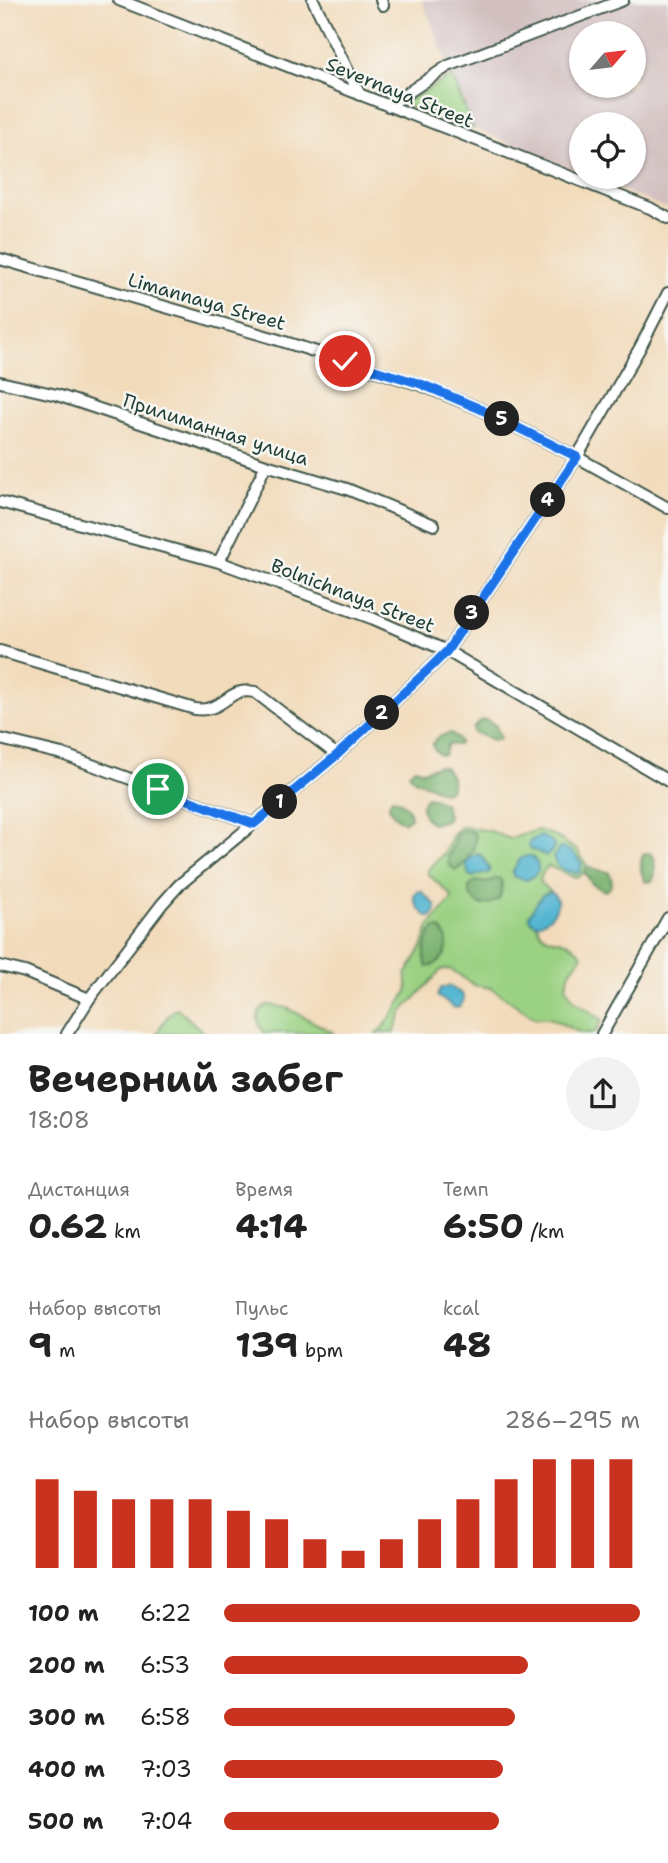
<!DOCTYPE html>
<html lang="ru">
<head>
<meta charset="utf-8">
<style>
	body { margin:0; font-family:"Shantell Sans",sans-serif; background:#f2f2f2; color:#222; height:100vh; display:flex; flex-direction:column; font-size:26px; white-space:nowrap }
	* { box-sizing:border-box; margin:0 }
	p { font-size:23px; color:#767676 }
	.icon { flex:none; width:38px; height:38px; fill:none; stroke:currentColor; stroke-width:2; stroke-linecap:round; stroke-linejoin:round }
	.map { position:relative; height:1034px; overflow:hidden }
	.side { display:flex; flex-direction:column; background:#fff; flex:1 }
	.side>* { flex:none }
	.needle { width:46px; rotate:62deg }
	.tools { position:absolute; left:569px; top:21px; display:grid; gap:14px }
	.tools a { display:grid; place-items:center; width:77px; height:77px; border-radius:50%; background:#fff; box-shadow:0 2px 5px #0004; font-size:35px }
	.pin { position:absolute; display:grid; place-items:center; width:60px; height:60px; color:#fff; margin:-30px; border:4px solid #fff; border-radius:50%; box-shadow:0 2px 7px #0007 }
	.km { position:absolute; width:35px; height:35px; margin:-18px; border-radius:50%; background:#222; color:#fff; font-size:19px; line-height:35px; text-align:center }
	.round { display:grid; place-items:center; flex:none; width:74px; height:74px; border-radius:37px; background:#f2f2f2 }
	.overview { display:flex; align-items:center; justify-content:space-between; height:119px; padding:0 28px }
	h1 { font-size:38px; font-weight:700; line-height:52px }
	.metrics { display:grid; grid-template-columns:repeat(3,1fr); gap:10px; height:119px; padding:7px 28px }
	.metrics div { display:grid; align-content:center }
	.metrics b { font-size:35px; font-weight:700 }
	.metrics small { font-size:19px; font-weight:400 }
	.metrics p { font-size:19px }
	.chart { height:196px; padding:14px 28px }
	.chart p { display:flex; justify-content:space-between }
	.chart svg { width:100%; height:126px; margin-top:7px; stroke:#c8321e; stroke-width:6 }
	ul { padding:0 28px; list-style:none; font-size:23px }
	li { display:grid; grid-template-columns:112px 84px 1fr; align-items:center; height:52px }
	li i { height:18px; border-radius:9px; background:#c8321e }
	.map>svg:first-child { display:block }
	.industrial { fill:#d2bfc0; fill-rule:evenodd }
	.green { fill:#9bd183; stroke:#5d875c; stroke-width:2; fill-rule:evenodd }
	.forest { fill:#7cb371; stroke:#4e7852; stroke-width:2 }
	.water { fill:#52b5d1; stroke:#387982; stroke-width:2 }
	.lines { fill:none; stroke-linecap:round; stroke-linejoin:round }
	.minor-casing { stroke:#3f5548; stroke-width:14 }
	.minor { stroke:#fff; stroke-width:10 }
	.route-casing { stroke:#fff; stroke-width:14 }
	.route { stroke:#1a73e8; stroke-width:9 }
	.labels { text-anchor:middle; stroke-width:5; stroke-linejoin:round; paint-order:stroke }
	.street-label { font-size:19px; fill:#1f3d34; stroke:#f6f6f2 }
</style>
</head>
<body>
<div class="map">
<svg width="668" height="1034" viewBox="0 0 668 1034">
	<rect width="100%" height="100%" fill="#f6f6f2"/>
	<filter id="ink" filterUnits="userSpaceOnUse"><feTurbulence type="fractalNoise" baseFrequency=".0143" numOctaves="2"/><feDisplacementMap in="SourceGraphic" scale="14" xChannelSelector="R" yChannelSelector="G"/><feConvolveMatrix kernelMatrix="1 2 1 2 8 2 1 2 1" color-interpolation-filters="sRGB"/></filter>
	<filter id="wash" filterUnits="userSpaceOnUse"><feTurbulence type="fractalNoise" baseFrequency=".00686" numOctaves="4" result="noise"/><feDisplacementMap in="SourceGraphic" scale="28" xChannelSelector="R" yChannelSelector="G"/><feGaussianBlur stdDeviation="1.57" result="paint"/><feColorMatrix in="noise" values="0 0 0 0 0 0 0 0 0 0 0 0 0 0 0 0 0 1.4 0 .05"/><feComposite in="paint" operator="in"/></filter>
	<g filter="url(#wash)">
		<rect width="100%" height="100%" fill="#f2dbbb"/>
		<path class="industrial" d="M 422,0 L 668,0 L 668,209 L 590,177 L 634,177 L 634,124 L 581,124 L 581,173 L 473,128 ZM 581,33 L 634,33 L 634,86 L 581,86 Z"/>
		<path class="green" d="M 452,76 L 473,128 L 401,104 Z
			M 461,826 L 490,831 L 510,839 L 537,830 L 545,832 L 555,836 L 578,851 L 587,866 C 579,888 562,870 548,866 C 543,871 540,876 540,883 L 551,892 L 547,893 L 532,922 L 537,924 C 539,938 554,939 566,942 C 571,944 577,950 581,953 L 582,956 L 570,972 L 566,986 C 572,1004 588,1009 602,1020 L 595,1033 L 581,1033 L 549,1018 L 535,1018 L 491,988 L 474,985 L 452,970 L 446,969 L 441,970 L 402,1012 L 394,1033 L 388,1033 L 388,1032 L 376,1034 L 385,1025 L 404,997 L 408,989 L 406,975 L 423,945 L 429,926 L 452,899 L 451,895 L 428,874 L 428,870 L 445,852 L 453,833 ZM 455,835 L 473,851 L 462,866 L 456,870 L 448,856 L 454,843 ZM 443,931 C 451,949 446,953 433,966 L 425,949 L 431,932 Z
			M 268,1005 L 287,1008 L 334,1033 L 265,1033 C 256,1024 254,1010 268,1005 Z
			M 177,1008 L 204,1033 L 205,1033 L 157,1034 C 161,1024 168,1014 177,1008 Z"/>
		<path class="forest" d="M 482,720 L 487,720 L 496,726 L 500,737 L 498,740 L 493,740 L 473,732 L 473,728 Z
			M 451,733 L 457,738 L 460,742 L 458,745 L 448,744 L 444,755 L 440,755 C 424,742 438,736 451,733 Z
			M 437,766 L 444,767 C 451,774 453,780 450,790 C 440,794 437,789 428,785 C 419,782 413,782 409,773 L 415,768 L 423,771 Z
			M 427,797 L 433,798 L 444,803 L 448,816 L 446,820 L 434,824 C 423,819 417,807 427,797 Z
			M 392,798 C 401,800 411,808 411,818 L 404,822 C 395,817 384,808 392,798 Z
			M 463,830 L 471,831 L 475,834 C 477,848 467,863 456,870 C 452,867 449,867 448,861 C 448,859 456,834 457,832 C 459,831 461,831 463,830 Z
			M 648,853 L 651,854 L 654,857 L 655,875 L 652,881 L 646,882 C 641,876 639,863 643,855 Z
			M 587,866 L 592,869 L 608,872 C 613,878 613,883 609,889 L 605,891 L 592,884 L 585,873 Z
			M 496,878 L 501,879 C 503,886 502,892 499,899 C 484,908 478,908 469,893 L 469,887 L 476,881 L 487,883 Z
			M 435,928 L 439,928 C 455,941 446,963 427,967 C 421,956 427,937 435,928 Z"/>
		<path class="water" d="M 540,836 L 550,840 L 554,845 L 554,848 L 547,856 L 531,849 L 529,846 L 530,841 Z
			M 560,848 C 571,848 576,856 582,864 L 580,872 C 569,875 556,868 553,857 Z
			M 477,854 L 482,856 L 490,870 L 488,874 L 483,873 L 473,877 L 469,875 L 466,865 L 468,860 Z
			M 526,856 L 532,856 C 542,868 540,873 527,880 L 514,877 L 512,872 L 520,859 Z
			M 421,891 L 436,906 L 436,911 L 432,916 L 428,917 C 420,911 415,906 414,896 L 417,892 Z
			M 551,892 C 566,903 551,921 537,924 L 532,922 L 529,917 L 530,914 L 542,895 Z
			M 449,986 L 462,994 L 464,1000 L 459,1007 L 455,1008 L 437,996 L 441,988 Z"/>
	</g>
	<g filter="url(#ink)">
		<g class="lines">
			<g class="minor-casing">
				<path id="minor" d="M 119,0 L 650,208 L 668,218
					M 313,0 L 360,95
					M 381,0 L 383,5
					M 388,106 L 448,66 L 623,0
					M 0,259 L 269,337 L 421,385 L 478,408 L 577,457 L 668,508
					M 0,382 L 57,395 L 266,465 L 347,489 L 434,525
					M 0,502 L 219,562 L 374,619 L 447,651 L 668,781
					M 219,562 L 266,465
					M 0,651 L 195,709 C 225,713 227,686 255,692 L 337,755
					M 0,739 L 62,754 L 254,824
					M 0,966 L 25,972 L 89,999
					M 67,1034 L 89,999 L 162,904 L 179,885 L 337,755 L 431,667 L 447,651 L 577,457 L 641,346 L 668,293
					M 602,1034 L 668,918"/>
			</g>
			<use href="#minor" class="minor"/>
		</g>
	</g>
	<g class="lines" filter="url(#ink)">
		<g class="route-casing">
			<path id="route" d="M 158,789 L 254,824 L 337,755 L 431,667 L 447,651 L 577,457 L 478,408 L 421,384 L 345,361"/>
		</g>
		<use href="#route" class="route"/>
	</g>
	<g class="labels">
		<g class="street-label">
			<text transform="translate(400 92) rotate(22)" y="7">Severnaya Street</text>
			<text transform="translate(207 301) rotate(16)" y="7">Limannaya Street</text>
			<text transform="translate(216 429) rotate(18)" y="7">Прилиманная улица</text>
			<text transform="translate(353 595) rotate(21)" y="7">Bolnichnaya Street</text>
		</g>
	</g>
</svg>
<div class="tools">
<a><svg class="needle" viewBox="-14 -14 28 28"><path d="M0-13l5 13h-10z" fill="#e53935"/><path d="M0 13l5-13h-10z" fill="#767676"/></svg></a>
<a><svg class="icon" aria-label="locate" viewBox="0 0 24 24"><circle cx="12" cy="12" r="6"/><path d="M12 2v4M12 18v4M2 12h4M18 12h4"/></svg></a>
</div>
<div class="pin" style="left:158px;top:789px;background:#1e9e55"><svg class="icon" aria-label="arrive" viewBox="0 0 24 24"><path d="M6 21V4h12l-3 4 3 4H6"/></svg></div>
<div class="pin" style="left:345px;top:361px;background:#d93025"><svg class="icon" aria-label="check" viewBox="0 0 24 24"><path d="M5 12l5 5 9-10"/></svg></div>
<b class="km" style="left:280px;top:802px">1</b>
<b class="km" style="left:382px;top:713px">2</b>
<b class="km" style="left:472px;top:613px">3</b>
<b class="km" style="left:548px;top:500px">4</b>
<b class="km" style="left:502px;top:419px">5</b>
</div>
<section class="side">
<div class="overview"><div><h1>Вечерний забег</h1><p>18:08</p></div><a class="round"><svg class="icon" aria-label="share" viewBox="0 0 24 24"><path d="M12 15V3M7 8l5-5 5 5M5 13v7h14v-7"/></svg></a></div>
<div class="metrics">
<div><p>Дистанция</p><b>0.62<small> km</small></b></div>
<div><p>Время</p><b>4:14</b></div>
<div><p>Темп</p><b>6:50<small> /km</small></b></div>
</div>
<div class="metrics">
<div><p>Набор высоты</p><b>9<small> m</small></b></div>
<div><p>Пульс</p><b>139<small> bpm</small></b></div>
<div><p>kcal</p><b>48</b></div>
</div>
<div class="chart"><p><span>Набор высоты</span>286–295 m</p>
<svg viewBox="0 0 160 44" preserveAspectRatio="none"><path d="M5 44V13M15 44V17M25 44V20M35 44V20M45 44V20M55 44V24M65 44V27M75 44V34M85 44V38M95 44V34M105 44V27M115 44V20M125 44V13M135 44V6M145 44V6M155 44V6"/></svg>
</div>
<ul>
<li><b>100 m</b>6:22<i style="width:100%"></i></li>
<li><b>200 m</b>6:53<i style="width:73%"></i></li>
<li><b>300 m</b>6:58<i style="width:70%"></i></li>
<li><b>400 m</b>7:03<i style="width:67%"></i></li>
<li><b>500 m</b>7:04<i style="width:66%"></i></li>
</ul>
</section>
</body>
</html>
